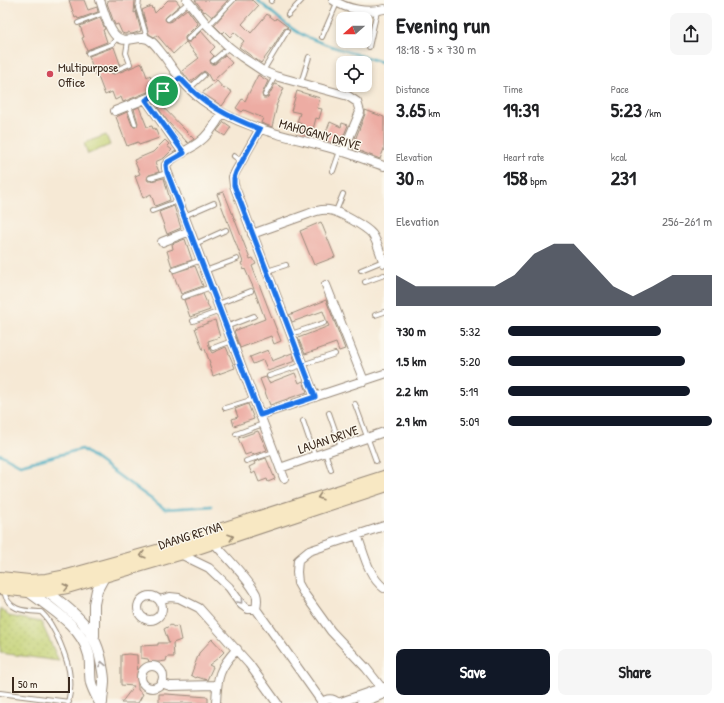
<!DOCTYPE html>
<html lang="en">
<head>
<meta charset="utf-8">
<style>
	body { margin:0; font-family:"Patrick Hand",sans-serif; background:#f6f6f6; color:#202124; height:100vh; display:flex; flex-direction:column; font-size:15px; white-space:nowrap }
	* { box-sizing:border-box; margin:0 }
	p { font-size:13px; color:#757577 }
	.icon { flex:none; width:22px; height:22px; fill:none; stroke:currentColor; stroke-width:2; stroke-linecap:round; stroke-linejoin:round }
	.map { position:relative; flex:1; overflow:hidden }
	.sheet { display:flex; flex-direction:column; background:#fff; width:340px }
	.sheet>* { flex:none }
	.needle { width:26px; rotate:249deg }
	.controls { position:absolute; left:336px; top:12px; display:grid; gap:8px }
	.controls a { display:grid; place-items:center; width:36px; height:36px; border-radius:8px; background:#fff; box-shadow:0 2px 6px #0003; font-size:20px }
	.scale { position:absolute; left:12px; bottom:10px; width:58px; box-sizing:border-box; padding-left:4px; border:2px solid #3b2a1e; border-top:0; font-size:11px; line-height:14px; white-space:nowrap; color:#3b2a1e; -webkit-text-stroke:3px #fbf7ec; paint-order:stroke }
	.pin { position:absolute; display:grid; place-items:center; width:34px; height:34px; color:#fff; margin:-17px; border:2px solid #fff; border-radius:50%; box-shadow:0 1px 4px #0007 }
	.round { display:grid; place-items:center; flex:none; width:42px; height:42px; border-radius:8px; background:#f6f6f6 }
	.head { display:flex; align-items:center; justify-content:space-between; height:68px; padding:0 12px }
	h1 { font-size:22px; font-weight:700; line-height:30px }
	.stats { display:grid; grid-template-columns:repeat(3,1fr); gap:6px; height:68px; padding:4px 12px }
	.stats div { display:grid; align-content:center }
	.stats b { font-size:20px; font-weight:700 }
	.stats small { font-size:11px; font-weight:400 }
	.stats p { font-size:11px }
	.chart { height:112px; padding:8px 12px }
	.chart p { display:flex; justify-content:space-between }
	.chart svg { width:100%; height:72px; margin-top:4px; fill:#111827; opacity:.7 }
	.cta { display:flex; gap:8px; margin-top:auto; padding:8px 12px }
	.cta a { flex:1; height:46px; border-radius:8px; background:#111827; color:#fff; font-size:16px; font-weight:700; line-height:46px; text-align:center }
	.cta a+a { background:#f6f6f6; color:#202124 }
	ul { padding:0 12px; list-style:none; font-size:13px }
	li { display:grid; grid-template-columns:64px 48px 1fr; align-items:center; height:30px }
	li i { height:10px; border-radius:5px; background:#111827 }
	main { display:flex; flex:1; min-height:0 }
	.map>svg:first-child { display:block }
	.grass { fill:url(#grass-dots); stroke:#7f7e49 }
	.garden { fill:#c3d174; stroke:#7f7e49 }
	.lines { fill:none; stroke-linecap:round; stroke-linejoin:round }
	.stream { stroke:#3fa9bf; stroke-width:2.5 }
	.building { fill:#edaca3 }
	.service-casing { stroke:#988a7a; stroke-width:6 }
	.minor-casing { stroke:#988a7a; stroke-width:10 }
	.tertiary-casing { stroke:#988a7a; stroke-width:12 }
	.secondary-casing { stroke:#988a7a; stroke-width:14 }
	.service { stroke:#fff; stroke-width:4 }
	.minor { stroke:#fff; stroke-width:8 }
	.tertiary { stroke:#fff; stroke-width:10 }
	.secondary { stroke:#f8e8c3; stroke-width:12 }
	.oneway { stroke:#9a8970 }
	.oneway2 { stroke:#a79f9a }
	.route-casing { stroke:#fff; stroke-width:8 }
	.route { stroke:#1a73e8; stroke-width:5 }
	.poi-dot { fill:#d1495b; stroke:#fbf7ec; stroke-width:1.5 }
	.labels { text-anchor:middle; stroke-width:3; stroke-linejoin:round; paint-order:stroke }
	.poi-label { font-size:13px; fill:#3b2a1e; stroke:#fbf7ec; text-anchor:start }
	.street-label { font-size:13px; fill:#3b2a1e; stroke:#fbf7ec }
</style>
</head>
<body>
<main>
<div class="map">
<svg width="384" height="703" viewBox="0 0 384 703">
	<defs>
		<pattern id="grass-dots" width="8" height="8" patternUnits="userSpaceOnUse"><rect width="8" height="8" fill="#c3d174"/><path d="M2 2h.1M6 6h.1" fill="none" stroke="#a8b464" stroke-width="1.8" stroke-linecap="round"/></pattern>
	</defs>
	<rect width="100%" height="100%" fill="#fbf7ec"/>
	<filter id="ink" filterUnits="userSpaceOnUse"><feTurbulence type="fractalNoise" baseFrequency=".025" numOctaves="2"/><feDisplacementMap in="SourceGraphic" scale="8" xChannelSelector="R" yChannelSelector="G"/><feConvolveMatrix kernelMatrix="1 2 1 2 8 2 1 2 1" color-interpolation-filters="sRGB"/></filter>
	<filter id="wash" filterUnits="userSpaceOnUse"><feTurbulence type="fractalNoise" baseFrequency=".012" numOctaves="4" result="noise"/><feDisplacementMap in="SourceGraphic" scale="16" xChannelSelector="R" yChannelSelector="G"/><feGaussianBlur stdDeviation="0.9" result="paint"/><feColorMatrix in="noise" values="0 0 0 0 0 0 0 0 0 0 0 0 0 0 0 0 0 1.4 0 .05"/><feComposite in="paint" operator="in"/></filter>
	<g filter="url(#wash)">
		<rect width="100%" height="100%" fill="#f6e9d5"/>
		<path class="grass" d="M 0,608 L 9,616 L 41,622 L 59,661 L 0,653 Z"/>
		<path class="garden" d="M 106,135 L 110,145 L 88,154 L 84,143 Z"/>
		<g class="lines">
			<path class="stream" d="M 257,0 C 271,11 284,24 299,33 C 325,47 356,53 384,63
				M 0,454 L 20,465 L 82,449 L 165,509 L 212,506"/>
		</g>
		<g id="blocks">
			<path class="building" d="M 69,0 L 84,0 L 88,10 L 97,7 L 98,12 L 78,19 L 77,17 L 75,18 Z
				M 108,0 L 135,0 L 134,13 L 136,12 L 141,31 L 132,34 L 130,34 L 129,32 L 125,34 L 122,33 L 118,24 L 115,25 L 113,20 L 107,3 L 108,2 Z
				M 168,0 L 176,0 L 180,5 L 166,17 L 165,19 L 166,21 L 170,22 L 187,9 L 198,24 L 185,37 L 185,39 L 186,42 L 190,42 L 201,31 L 215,47 L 210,52 L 214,56 L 210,60 L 211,64 L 215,64 L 225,55 L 232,63 L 212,82 L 207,73 L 204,71 L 190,82 L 182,71 L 199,58 L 186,42 L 173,54 L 157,35 L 154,37 L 149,34 L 142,10 L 151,6 L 152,9 L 153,8 L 155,13 Z
				M 195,0 L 228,0 L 212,17 L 205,11 L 204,12 Z
				M 236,0 L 252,0 L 258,6 L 242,24 L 251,33 L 267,14 L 275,20 L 276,18 L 288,27 L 284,29 L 273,47 L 261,63 L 239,47 L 244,41 L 234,32 L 230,37 L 224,31 L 222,33 L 214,25 Z
				M 100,18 L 105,29 L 103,30 L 107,42 L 87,50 L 82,38 L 84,37 L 80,26 Z
				M 114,47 L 120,64 L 111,69 L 110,71 L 111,73 L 114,74 L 123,71 L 142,63 L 147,77 L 150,75 L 155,88 L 150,91 L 123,102 L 121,97 L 115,100 L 112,92 L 105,95 L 97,74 L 95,75 L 89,56 Z
				M 258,75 L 268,81 L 262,94 L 263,98 L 266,98 L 268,97 L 275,84 L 284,88 L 276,106 L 277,106 L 272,127 L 261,123 L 263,118 L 244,110 L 242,112 L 236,108 L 242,99 L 245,101 Z
				M 217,81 L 224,89 L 226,88 L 232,92 L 222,106 L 202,93 Z
				M 297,91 L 320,98 L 317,108 L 322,109 L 319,119 L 316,118 L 311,137 L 300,133 L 302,124 L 297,122 L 300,113 L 291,111 Z
				M 161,105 L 184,129 L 194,139 L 188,143 L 169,123 L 158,108 Z
				M 139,107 L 147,127 L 152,126 L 153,129 L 155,128 L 159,138 L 139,145 L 138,142 L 127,146 L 116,117 L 127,112 L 132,125 L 134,127 L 136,127 L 138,123 L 134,109 Z
				M 365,110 L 384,117 L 384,149 L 380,159 L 352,148 L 365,114 Z
				M 224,122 L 231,127 L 225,136 L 217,131 Z
				M 330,122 L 341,127 L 342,123 L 348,125 L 340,145 L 323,140 Z
				M 165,140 L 169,144 L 167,146 L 172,150 L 164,158 L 155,162 L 159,172 L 149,175 L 147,179 L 148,181 L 151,181 L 164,178 L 170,200 L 155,206 L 151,194 L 143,198 L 135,176 L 140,174 L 134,160 L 153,152 Z
				M 224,192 L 250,259 L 253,258 L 256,264 L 252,266 L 281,341 L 274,344 L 271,336 L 240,348 L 234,331 L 265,319 L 254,289 L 245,269 L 244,270 L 241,263 L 243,262 L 217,194 Z
				M 174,206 L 181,228 L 167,234 L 159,212 Z
				M 321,222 L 335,257 L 314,265 L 300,231 Z
				M 185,239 L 192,260 L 172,267 L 167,251 L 173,249 L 172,244 Z
				M 195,266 L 203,286 L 181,294 L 173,273 Z
				M 203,294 L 210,310 L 190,317 L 184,300 Z
				M 326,300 L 345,349 L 339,351 L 336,343 L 305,354 L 298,338 L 329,326 L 327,322 L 323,311 L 292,322 L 289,315 Z
				M 215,320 L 220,337 L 208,341 L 210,350 L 212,353 L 226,347 L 235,368 L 213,376 L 209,364 L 210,363 L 205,349 L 203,350 L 195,328 Z
				M 268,350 L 272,361 L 292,353 L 295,361 L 268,371 L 263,360 L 253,364 L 250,357 Z
				M 295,373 L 299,383 L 303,381 L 307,392 L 270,405 L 260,379 L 266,377 L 269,383 Z
				M 248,404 L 254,419 L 234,426 L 232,419 L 238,417 L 235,409 Z
				M 258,431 L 267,450 L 252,455 L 251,453 L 245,455 L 238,438 Z
				M 266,458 L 275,479 L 268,482 L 267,479 L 259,482 L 255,472 L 252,474 L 249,467 L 255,464 L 254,462 Z
				M 171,625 L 174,627 L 178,626 L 181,640 L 173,643 L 174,657 L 167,657 L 166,661 L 159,662 L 149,662 L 148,659 L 141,658 L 141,646 L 158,645 L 158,643 L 169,643 L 164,629 Z
				M 212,639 L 224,652 L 218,658 L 209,665 L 213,667 L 207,680 L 197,677 L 196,678 L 191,675 L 199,653 Z
				M 128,654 L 137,655 L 138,690 L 143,694 L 138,703 L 121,703 L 134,686 L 121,685 L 121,655 Z
				M 159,694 L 166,694 L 208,697 L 208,703 L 159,703 Z"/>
		</g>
	</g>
	<g filter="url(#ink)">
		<use href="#blocks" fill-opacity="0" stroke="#988a7a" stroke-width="1"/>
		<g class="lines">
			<g class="service-casing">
				<path id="service" d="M 139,0 L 138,8 L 147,38
					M 271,1 L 272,0
					M 288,15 L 302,0
					M 168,19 L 189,2
					M 78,23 L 104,13
					M 208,26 L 233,0
					M 322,37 L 337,3
					M 188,39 L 205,23
					M 369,47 L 377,11
					M 88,53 L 112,44 L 117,38
					M 213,61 L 229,47
					M 113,71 L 130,64 L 126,53 L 128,41
					M 263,71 L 287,31
					M 301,83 L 309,57
					M 189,89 L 204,75
					M 265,95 L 275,76
					M 129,106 L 135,124
					M 234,156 L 241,161
					M 333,171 L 340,151
					M 150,178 L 167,173
					M 152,211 L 178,201
					M 336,211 L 343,194
					M 184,216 L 214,203
					M 195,244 L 226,230
					M 174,270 L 201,260
					M 361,270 L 383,261
					M 205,271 L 237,259
					M 267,271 L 286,265
					M 365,282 L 384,275
					M 183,297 L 211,287
					M 218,304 L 251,291
					M 375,315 L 384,312
					M 193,321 L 220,311
					M 226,327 L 254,316
					M 291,334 L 324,323
					M 213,348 L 232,341
					M 269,376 L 335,354
					M 355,404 L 376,461
					M 225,408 L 254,399
					M 329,413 L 341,447
					M 303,421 L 315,456
					M 236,434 L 263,424
					M 325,452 L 331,470
					M 246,461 L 274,452
					M 4,591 C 8,611 24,611 41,612 C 54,623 69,661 70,678 C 71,686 70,695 68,703
					M 0,693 L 69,702"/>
			</g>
			<g class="minor-casing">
				<path id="minor" d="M 100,0 C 104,11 107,25 114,34 C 125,48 140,31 152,42 C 157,46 160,52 164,56 C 175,72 186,88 202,100 C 243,131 296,137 344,152 C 357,156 371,162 384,166
					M 187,0 L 208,26 L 229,47 L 242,57 L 263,71 L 275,76 L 348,96 L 357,102 L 360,112 L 343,152
					M 333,0 C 348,10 367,13 384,9
					M 146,100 L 183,153
					M 115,111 L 153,96 L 180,78
					M 222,113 C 216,124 209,135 198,143 C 189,150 172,156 166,165 L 166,168 L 284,478
					M 260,129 L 236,171 L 233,177 L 234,185 L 315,397
					M 252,234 L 308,214 C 315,211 322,209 329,210 C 339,211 366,227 372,234 C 378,242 380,254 384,263
					M 162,242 L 190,231
					M 326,285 L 364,381
					M 260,415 L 384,374
					M 280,468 L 384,432
					M 384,526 L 309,551 L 298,560 L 297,572 L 298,583 L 303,592 L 331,631 L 366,668 L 384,691
					M 357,535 C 364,553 368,576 384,588
					M 213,539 L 214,543 C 226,557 248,578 256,594 C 258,599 257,604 256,609 L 322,702
					M 178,553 L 209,568 L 229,587 L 242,605 L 248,609 L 256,609
					M138 608a12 12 0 1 1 24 0a12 12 0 1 1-24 0Z
					M 159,600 L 170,597 L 179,598 L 199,608 L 249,664 L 277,703
					M141 677a11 11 0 1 1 22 0a11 11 0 1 1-22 0Z
					M 161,683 L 170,686 L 217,685
					M 216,703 C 217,677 219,668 237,649
					M 321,703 C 327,698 333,698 338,703
					M 338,703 L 384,687
					M 361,703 L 384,694"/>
			</g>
			<g class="tertiary-casing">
				<path id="tertiary" d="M 46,586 L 46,591 C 74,612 97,629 102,666 C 103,671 104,676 104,681 C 104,688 102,696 102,703
					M 28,587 L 28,591 C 50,608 82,626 89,655 C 91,664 89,674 91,683 C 93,690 97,697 100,703
					M 94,636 L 94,604 L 97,590 L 105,575"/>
			</g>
			<g class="secondary-casing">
				<path id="secondary" d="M 0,578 L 29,581 L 46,580 L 67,576 L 175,546 L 210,533 L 384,477
					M 0,588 L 28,591 L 46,591 L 67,587 L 179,554 L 384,486"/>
			</g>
			<use href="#service" class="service"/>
			<use href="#minor" class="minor"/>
			<use href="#tertiary" class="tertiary"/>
			<use href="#secondary" class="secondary"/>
		</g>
		<defs><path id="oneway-chevron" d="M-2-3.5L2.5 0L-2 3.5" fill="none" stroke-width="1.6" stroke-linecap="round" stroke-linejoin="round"/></defs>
		<g class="oneway">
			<use href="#oneway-chevron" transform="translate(320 497) rotate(162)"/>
			<use href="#oneway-chevron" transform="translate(231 537) rotate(-19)"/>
			<use href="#oneway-chevron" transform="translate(143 555) rotate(164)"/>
			<use href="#oneway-chevron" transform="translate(66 587) rotate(-14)"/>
		</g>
		<g class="oneway2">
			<use href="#oneway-chevron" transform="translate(240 601) rotate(50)"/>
			<use href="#oneway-chevron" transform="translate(102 664) rotate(-100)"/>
		</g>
	</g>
	<g class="lines" filter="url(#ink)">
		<g class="route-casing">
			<path id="route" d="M 180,78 C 202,103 228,117 260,129 L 236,172 L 234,178 L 234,185 L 315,397 L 260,415 L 167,172 L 166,165 L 168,162 L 184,153 L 146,100 L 163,91 Z"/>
		</g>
		<use href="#route" class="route"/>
	</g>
	<circle class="poi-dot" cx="50" cy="74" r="4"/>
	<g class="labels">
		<g class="poi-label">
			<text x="58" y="72">Multipurpose<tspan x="58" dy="15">Office</tspan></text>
		</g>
		<g class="street-label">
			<text transform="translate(320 134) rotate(16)" y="5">MAHOGANY DRIVE</text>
			<text transform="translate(328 439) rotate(-19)" y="5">LAUAN DRIVE</text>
			<text transform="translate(190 535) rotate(-17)" y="5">DAANG REYNA</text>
		</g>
	</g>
</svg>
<div class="controls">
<a><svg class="needle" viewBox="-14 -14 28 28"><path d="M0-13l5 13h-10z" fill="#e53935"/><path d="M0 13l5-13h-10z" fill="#757577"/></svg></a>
<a><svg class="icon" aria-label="locate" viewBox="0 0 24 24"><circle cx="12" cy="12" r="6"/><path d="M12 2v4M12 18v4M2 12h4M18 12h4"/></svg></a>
</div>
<div class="scale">50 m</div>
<div class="pin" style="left:163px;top:91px;background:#1e9e55"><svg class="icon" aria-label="arrive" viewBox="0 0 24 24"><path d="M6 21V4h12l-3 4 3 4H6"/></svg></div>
</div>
<section class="sheet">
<div class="head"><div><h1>Evening run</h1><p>18:18 · 5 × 730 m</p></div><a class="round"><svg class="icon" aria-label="share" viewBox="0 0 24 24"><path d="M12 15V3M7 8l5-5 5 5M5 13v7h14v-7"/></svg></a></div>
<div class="stats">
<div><p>Distance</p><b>3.65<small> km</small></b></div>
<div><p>Time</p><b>19:39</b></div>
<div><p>Pace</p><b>5:23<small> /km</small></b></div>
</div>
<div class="stats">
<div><p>Elevation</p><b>30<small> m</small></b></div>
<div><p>Heart rate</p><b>158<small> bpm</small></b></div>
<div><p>kcal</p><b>231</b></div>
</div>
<div class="chart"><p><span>Elevation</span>256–261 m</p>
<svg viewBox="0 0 160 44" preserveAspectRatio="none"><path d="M0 44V25L10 32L20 32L30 32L40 32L50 32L60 25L70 12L80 6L90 6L100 19L110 32L120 38L130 32L140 25L150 25L160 25V44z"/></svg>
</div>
<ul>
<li><b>730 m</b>5:32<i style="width:75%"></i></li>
<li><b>1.5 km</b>5:20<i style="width:87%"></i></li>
<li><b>2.2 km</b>5:19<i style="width:89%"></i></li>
<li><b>2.9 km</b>5:09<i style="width:100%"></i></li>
</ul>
<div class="cta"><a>Save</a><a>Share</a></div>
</section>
</main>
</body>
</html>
